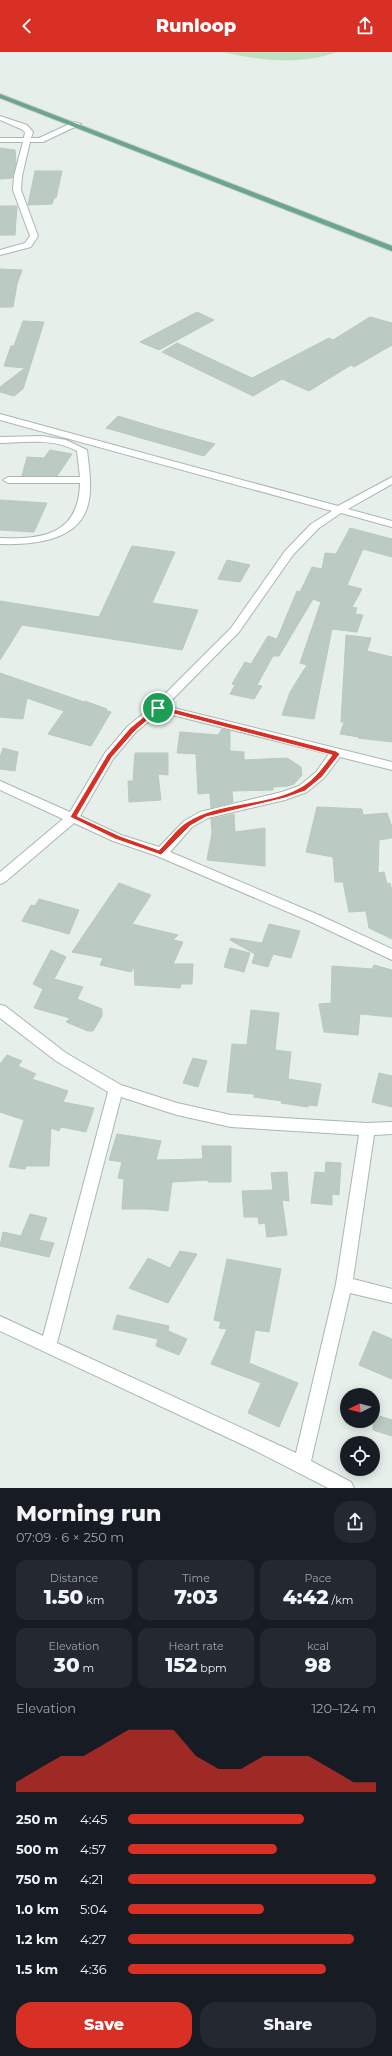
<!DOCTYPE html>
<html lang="en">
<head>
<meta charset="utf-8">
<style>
	body { margin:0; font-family:Montserrat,sans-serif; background:#242831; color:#f1f3f6; height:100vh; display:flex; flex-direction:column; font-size:15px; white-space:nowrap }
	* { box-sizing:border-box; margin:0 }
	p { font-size:13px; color:#9ea1a6 }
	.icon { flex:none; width:22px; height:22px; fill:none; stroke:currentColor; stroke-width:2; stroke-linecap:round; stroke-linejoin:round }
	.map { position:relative; height:1436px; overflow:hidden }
	.drawer { display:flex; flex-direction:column; background:#171b24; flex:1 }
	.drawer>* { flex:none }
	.needle { width:26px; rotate:264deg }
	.tools { position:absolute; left:340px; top:1336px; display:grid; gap:8px }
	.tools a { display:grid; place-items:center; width:40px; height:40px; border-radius:50%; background:#171b24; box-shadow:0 2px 10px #0003; font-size:20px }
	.pin { position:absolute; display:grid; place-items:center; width:34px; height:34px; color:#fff; margin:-17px; border:2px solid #fff; border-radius:50%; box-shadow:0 1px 4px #0007 }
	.round { display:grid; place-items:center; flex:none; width:42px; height:42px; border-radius:16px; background:#242831 }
	.head { display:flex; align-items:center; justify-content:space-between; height:68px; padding:0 16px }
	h1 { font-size:22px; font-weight:800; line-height:30px }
	.stats { display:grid; grid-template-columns:repeat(3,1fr); gap:6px; height:68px; padding:4px 16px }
	.stats div { display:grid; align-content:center; border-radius:10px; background:#242831; text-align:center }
	.stats b { font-size:20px; font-weight:800 }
	.stats small { font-size:11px; font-weight:400 }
	.stats p { font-size:11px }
	.chart { height:112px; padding:8px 16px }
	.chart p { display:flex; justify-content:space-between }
	.chart svg { width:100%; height:72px; margin-top:4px; fill:#d93025; opacity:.7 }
	.button { display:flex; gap:8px; margin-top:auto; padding:8px 16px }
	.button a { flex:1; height:46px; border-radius:16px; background:#d93025; color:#fff; font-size:16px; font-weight:800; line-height:46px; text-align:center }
	.button a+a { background:#242831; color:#f1f3f6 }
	ul { padding:0 16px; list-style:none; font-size:13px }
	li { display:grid; grid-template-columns:64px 48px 1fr; align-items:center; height:30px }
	li i { height:10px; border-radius:5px; background:#d93025 }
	header { display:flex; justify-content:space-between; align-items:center; height:52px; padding:0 16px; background:#d93025; color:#fff; font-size:18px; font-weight:800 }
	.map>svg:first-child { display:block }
	.green { fill:#bfe0c3 }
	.building { fill:#bbcac2; stroke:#b8c9c0 }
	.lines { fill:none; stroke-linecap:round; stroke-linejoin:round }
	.minor-casing { stroke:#a8b8b0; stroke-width:2 }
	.major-casing { stroke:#c2cac7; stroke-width:2 }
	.minor { fill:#fff; fill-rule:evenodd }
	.major { fill:#6aa58e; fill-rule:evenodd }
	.route { fill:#d93025; stroke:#fff; fill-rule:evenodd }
</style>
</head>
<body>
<header><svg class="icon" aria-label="back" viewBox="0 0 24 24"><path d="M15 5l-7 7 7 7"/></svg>Runloop<svg class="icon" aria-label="share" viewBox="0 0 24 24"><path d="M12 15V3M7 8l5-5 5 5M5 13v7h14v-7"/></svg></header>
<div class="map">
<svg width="392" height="1436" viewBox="0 0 392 1436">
	<rect width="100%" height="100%" fill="#e6efea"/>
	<path class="green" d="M 223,0 L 337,0 C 301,13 260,9 223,0 Z"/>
	<path class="building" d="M 0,96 L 15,98 L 16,112 L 12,126 L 0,127 Z
		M 35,119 L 62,119 L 56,146 L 54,146 L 52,152 L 28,153 Z
		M 0,154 L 17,154 L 15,183 L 0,183 Z
		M 0,217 L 22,218 L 17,232 L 13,255 L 0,255 Z
		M 197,260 L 214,268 L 159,298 L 140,290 Z
		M 370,265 L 392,271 L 392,293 L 354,315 L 351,313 L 309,339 L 282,327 L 253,344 L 162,300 L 177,291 L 252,326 L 329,286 L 333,288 Z
		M 23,269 L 44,270 L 23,337 L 14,344 L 0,340 L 0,335 L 25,316 L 4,314 L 11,294 L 14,294 Z
		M 118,364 L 154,375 L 215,392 L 204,404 L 106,376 Z
		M 50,398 L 72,402 L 57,424 L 22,424 L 27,405 L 44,406 Z
		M 0,448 L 47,451 L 34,480 L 0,478 Z
		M 350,476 L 392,487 L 392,505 L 363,497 L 347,533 L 362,537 L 352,555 L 357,556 L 355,562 L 363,563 L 357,580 L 332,577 L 314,667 L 282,663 L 290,640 L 307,613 L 300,611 L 321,550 L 313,547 L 279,604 L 273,604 L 257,633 L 262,634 L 254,647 L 230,642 L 235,633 L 232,632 L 245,610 L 251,612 L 268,584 L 277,587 L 297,539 L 300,540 L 312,515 L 322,517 L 325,501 L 336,502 Z
		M 132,494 L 175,500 L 152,551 L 198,558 L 182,598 L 22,573 L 0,608 L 0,549 L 99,565 Z
		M 227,508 L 250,513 L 240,530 L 218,527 Z
		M 346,583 L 371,586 L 367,599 L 392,605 L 392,690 L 358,686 L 359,685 L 340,682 L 344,670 L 341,670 Z
		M 0,621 L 84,650 L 85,649 L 107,657 L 105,658 L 111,660 L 91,694 L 48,682 L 64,659 L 27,646 L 23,667 L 0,665 Z
		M 222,677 L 230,679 L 230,699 L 244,700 L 244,708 L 287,706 L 301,715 L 302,723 L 294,732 L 288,734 L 273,735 L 273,738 L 232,739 L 233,750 L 211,756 L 210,741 L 198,742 L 196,702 L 177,701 L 180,680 L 218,683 Z
		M 3,696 L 18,700 L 15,719 L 0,717 L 0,705 Z
		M 135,701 L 168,701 L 168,723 L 158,722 L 161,748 L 129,750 L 128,729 L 133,729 Z
		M 317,755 L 362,757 L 363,763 L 387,761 L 392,775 L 392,786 L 379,788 L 378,821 L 384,820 L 387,832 L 390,831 L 392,839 L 392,887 L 369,876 L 366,859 L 349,860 L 343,830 L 335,830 L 333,805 L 306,800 Z
		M 234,762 L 235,780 L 265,776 L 265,814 L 207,808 L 212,781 L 211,767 Z
		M 119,831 L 151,843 L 132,872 L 178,883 L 173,888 L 183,890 L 173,912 L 193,912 L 192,932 L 181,932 L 180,936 L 135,933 L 134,915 L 131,920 L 100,913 L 103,906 L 72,900 Z
		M 39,847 L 79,858 L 69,882 L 22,869 L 31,853 L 35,854 Z
		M 269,872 L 300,879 L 291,906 L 273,902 L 268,915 L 252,911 L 255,902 L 230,888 L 231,886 L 262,891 Z
		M 230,896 L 250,901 L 244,920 L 224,915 Z
		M 51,898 L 66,905 L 54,927 L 83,935 L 77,947 L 102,957 L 102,964 L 93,979 L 88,979 L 66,970 L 70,966 L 34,956 L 43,937 L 33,932 Z
		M 374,913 L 392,918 L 392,965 L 360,962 L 358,983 L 324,980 L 319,952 L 331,951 L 332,914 L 372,917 Z
		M 251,958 L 279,961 L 275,998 L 291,1000 L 288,1027 L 321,1032 L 317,1054 L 308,1053 L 308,1055 L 281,1051 L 282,1049 L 254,1045 L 254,1042 L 227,1040 L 232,992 L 247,993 Z
		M 7,1003 L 22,1009 L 18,1014 L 36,1022 L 32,1027 L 68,1039 L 63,1050 L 94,1056 L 86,1080 L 61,1075 L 59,1079 L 51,1076 L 49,1114 L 26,1114 L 25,1117 L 9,1115 L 24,1068 L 0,1060 L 0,1012 Z
		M 193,1006 L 207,1009 L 198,1035 L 183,1031 Z
		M 379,1021 L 392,1024 L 392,1055 L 372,1050 Z
		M 117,1082 L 161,1089 L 156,1108 L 203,1107 L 202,1094 L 231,1094 L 231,1130 L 208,1130 L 208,1128 L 172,1130 L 168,1159 L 148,1157 L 122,1157 L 124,1127 L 118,1126 L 122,1110 L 109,1108 Z
		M 326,1110 L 341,1111 L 339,1143 L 332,1142 L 332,1153 L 311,1151 L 315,1120 L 325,1121 Z
		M 287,1120 L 289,1149 L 282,1148 L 287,1183 L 267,1185 L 265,1171 L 259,1172 L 258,1165 L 244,1165 L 242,1139 L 273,1138 L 271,1121 Z
		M 30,1162 L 47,1166 L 39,1188 L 54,1191 L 49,1205 L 0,1194 L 3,1180 L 21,1184 Z
		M 180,1199 L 197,1202 L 168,1251 L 129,1236 L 148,1206 L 170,1216 Z
		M 227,1207 L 281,1217 L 269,1280 L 255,1278 L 249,1311 L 298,1331 L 279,1375 L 248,1361 L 261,1331 L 211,1312 L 227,1277 L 219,1276 L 221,1270 L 214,1268 Z
		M 117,1263 L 169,1274 L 168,1279 L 187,1287 L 179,1303 L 156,1294 L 158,1287 L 113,1277 Z
		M 373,1279 L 392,1287 L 392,1327 L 359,1313 Z
		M 373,1362 L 392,1368 L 392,1384 L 373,1378 Z"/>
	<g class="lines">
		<g class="minor-casing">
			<path id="minor" d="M 0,64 L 27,73 L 33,80 L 31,86 L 39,86 L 74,70 L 81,72 L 43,90 L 30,90 L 22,124 L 21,138 L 38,184 L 31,195 L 0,203 L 0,198 L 25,191 L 30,184 L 13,138 L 14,124 L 23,90 L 0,90 L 0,86 L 24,86 L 25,80 L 21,77 L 0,68 Z
				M 0,362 L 338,454 L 392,425 L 392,432 L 348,457 L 392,469 L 392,475 L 341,461 L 319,476 L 293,503 L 239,580 L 166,654 L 392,710 L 392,718 L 340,705 L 324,726 L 307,740 L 285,748 L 208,766 L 192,775 L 170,800 L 319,863 L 392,897 L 392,908 L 309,869 L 157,804 L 113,789 L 74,771 L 5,830 L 0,832 L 0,820 L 63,767 L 0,738 L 0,729 L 70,760 L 105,701 L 128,674 L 154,653 L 231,576 L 285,499 L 311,472 L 332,459 L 0,368 ZM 160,660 L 329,702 L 316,720 L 299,734 L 282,740 L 200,760 L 184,769 L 159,795 L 121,783 L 80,764 L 113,707 L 136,680 Z
				M 42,384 L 66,388 L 87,398 C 89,416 93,438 87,456 C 76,490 30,493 0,492 L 0,486 C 43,488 79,482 80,431 L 8,431 L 3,428 L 8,425 L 80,425 L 77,399 C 53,386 27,390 0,391 L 0,385 Z
				M 0,953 L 5,954 L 66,1001 L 121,1033 L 177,1051 L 231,1063 L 367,1071 L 392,1070 L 392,1082 L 374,1083 L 353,1227 L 392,1237 L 392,1251 L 350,1241 L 311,1409 L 351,1430 L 354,1436 L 328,1436 L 254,1398 L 0,1279 L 0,1264 L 43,1284 L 108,1040 L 56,1009 L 0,966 ZM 121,1045 L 177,1063 L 231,1075 L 359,1083 L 336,1232 L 296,1401 L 57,1291 Z"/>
		</g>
		<g class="major-casing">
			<path id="major" d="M 0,42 L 392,194 L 392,199 L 0,46 Z"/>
		</g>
		<use href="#minor" class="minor"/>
		<use href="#major" class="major"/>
	</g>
	<path class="route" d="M 158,653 L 336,699 L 340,702 L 322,725 L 305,739 L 285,746 L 206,765 L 190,774 L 161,803 L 115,787 L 70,765 L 107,703 L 130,676 ZM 159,658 L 332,703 C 323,715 314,728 301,735 C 269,754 219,749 187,770 C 177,776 168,789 159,798 L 120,784 L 77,764 L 112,705 L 135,679 Z"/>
</svg>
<div class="tools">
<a><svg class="needle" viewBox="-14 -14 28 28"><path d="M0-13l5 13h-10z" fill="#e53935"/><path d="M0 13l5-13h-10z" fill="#9ea1a6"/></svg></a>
<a><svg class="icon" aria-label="locate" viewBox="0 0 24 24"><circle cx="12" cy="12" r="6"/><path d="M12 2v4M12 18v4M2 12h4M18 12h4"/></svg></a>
</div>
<div class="pin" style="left:158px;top:656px;background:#1e9e55"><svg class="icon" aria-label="arrive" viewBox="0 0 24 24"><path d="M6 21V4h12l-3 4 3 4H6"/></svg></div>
</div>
<section class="drawer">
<div class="head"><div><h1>Morning run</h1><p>07:09 · 6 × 250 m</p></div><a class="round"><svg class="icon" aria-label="share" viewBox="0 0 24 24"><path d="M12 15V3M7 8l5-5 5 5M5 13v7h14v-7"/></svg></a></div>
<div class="stats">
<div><p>Distance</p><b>1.50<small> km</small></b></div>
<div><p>Time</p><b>7:03</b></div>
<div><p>Pace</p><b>4:42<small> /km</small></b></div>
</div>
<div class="stats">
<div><p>Elevation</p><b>30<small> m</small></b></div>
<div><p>Heart rate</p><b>152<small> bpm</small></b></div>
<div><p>kcal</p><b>98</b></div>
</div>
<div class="chart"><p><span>Elevation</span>120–124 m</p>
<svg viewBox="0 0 160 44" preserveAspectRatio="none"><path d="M0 44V38L10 30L20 22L30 22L40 14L50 6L60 6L70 6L80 22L90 30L100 30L110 22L120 22L130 22L140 30L150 38L160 38V44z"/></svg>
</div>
<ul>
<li><b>250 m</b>4:45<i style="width:71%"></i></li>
<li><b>500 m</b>4:57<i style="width:60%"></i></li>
<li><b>750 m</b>4:21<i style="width:100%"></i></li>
<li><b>1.0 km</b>5:04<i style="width:55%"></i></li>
<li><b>1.2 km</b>4:27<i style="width:91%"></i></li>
<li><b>1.5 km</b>4:36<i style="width:80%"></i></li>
</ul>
<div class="button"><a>Save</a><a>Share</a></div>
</section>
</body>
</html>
